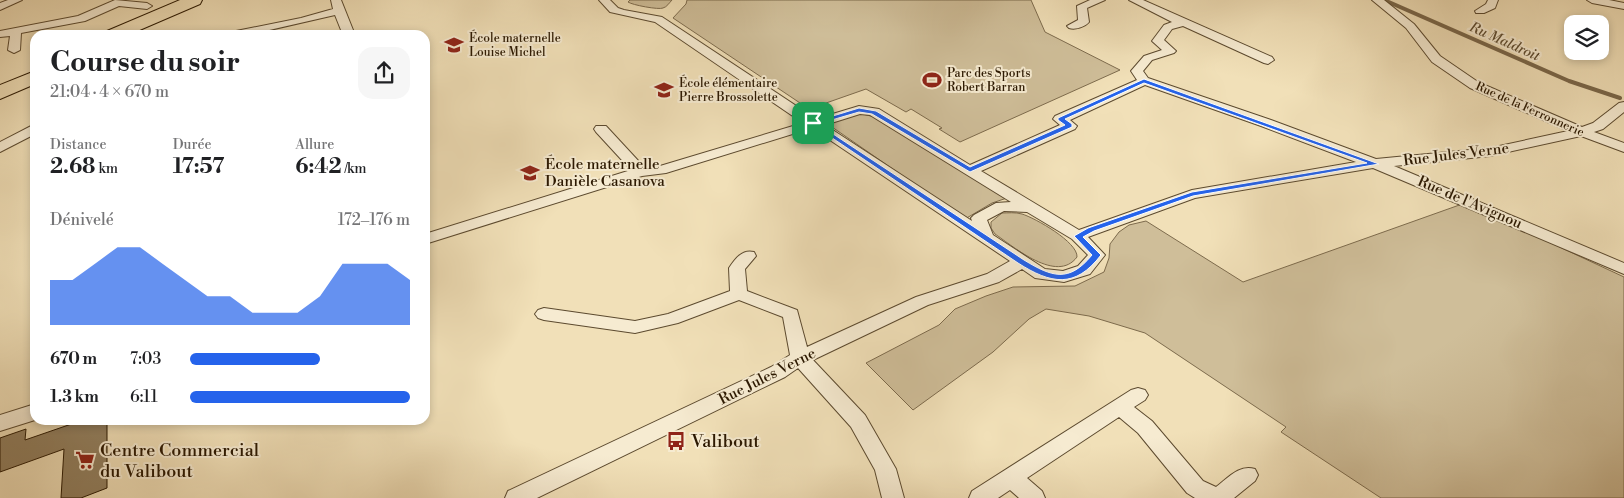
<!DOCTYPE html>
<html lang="fr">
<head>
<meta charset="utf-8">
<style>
	body { margin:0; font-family:"Libre Bodoni",serif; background:#f6f6f6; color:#202124; height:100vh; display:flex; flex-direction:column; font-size:19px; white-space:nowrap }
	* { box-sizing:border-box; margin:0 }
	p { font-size:16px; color:#757577 }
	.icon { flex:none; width:28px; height:28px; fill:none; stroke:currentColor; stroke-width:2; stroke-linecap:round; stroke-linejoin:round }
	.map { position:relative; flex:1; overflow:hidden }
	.drawer { position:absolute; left:30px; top:30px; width:400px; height:395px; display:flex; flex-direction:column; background:#fff; border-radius:15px; box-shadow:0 2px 8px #0003 }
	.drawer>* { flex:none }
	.controls { position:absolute; left:1564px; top:15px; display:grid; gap:10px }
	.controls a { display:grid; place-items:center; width:45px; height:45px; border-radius:10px; background:#fff; box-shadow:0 2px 8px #0003; font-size:25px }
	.pin { position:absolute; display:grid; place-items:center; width:42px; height:42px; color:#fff; margin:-21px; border-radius:10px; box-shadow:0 2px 8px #0006 }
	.round { display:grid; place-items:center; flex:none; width:52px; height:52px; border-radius:15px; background:#f6f6f6 }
	.headline { display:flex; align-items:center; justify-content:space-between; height:85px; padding:0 20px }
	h1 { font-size:28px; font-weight:700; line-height:38px }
	.stats { display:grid; grid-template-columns:repeat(3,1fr); gap:8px; height:85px; padding:5px 20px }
	.stats div { display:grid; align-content:center }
	.stats b { font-size:21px; font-weight:700 }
	.stats small { font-size:14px; font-weight:400 }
	.stats p { font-size:14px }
	.chart { height:140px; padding:10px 20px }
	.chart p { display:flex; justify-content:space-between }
	.chart svg { width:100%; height:90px; margin-top:5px; fill:#2563eb; opacity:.7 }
	ul { padding:0 20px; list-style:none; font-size:16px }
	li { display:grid; grid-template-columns:80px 60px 1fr; align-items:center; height:38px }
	li i { height:12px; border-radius:6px; background:#2563eb }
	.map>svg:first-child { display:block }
	.green { fill:#cfbe99; stroke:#7d6b4d }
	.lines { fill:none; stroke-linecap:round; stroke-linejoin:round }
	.stream { stroke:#7a674a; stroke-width:4 }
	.building { fill:#928060; stroke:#2b1801 }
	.street-casing { stroke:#5c4a2f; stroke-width:2 }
	.primary-casing { stroke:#2b1801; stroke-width:2 }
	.street { fill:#f6ebd1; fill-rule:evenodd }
	.primary { fill:#f1e0b8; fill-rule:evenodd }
	.route { fill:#2563eb; stroke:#fff; fill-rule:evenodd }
	.labels { text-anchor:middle; stroke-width:4; stroke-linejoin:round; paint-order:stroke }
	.far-poi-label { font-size:12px; fill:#2b1801; stroke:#f6ebd1; text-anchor:start }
	.far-street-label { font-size:12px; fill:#2b1801; stroke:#f6ebd1 }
	.far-water-label { font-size:14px; font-style:italic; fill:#5f4d31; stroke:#f6ebd1 }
	.street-label { font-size:15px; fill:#2b1801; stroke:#f6ebd1 }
	.poi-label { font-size:15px; fill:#2b1801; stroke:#f6ebd1; text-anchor:start }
	.near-poi-label { font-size:18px; fill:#2b1801; stroke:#f6ebd1; text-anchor:start }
</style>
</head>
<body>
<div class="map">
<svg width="1624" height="498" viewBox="0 0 1624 498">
	<rect width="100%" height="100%" fill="#f1e0b8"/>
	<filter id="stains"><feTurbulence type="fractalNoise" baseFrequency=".004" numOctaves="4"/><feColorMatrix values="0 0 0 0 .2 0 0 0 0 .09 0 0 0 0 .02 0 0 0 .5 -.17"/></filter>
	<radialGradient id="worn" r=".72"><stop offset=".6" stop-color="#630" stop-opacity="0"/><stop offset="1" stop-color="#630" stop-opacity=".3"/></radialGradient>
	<path class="green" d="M 630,0 L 672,0 C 669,3 667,7 663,8 C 659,10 632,5 628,2 Z
		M 687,0 L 1031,0 L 1045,32 L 1120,70 L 960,142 L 939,129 L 942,128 L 911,109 L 906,112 L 866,89 L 809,109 L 673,18 L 686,4 Z
		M 863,114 L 874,117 L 1007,198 L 992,203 L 965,219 L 832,127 L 833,121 L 853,115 Z
		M 1465,203 L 1624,277 L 1624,498 L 1381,498 L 1281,432 L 1286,427 L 1145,333 L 1089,316 L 1046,309 L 1029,319 L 993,352 L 913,410 L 866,363 L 939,325 L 955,309 L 986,296 L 1013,287 L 1075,286 L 1104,272 L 1109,258 L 1110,244 L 1119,232 L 1129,225 L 1146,221 L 1243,282 Z
		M 1002,213 C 1008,213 1015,212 1022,214 C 1035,218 1078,242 1077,257 C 1057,284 1014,247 995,234 L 991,228 L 991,222 Z"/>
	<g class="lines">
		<path class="stream" d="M 1384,0 L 1569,81 L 1620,98"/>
	</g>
	<path class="building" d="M 83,420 L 107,420 L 107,488 L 81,498 L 61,498 L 64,449 L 0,472 L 0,438 L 26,429 L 25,440 Z"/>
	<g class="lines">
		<g class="street-casing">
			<path id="street" d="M 8,0 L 22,0 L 0,10 L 0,3 Z
				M 115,0 L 147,3 L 152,6 L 147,9 L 119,6 L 85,21 L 21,33 L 20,50 L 14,53 L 8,50 L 10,36 L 0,37 L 0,31 L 78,16 Z
				M 331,0 L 341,0 L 355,35 L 343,35 L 335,15 L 248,35 L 225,35 L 231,32 L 301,18 L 333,9 Z
				M 599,0 L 610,0 L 618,8 L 624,10 L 662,17 L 816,119 L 859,106 L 879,109 L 970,165 L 1060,125 L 1053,119 L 1055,116 L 1137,80 L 1131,71 L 1144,56 L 1162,50 L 1152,41 L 1164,25 L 1172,22 L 1129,0 L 1143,0 L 1272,57 L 1274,60 L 1268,64 L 1264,63 L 1183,26 L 1172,29 L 1164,40 L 1176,51 L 1174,53 L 1152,60 L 1143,71 L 1148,78 L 1271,120 L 1376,159 L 1490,148 L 1568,131 L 1470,88 L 1432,62 L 1406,28 L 1372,0 L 1384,0 L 1414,24 L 1440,56 L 1478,82 L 1582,127 L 1593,123 L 1619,103 L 1624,102 L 1624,112 L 1603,129 L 1594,132 L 1624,143 L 1624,152 L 1581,136 L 1490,156 L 1394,166 L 1624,263 L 1624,274 L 1373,168 L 1195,198 L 1088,237 L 1105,255 L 1090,274 L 1064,282 L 1035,278 L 1022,269 L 999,282 L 928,305 L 813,360 L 865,415 L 896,469 L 904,498 L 882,498 L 875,470 L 851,427 L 798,368 L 785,377 L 537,498 L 505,498 L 508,491 L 771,367 L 790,355 L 783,317 L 739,300 L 678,323 L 635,333 L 544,320 L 538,318 L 535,314 L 538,310 L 544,308 L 635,321 L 668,314 L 730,291 L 729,268 C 735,259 742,249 754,252 L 756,256 L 745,269 L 747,291 L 797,310 L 807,347 L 916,297 L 987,274 L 1010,261 L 812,128 L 666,173 L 642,176 L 425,244 L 425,234 L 631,170 L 596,132 L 594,129 L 596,126 L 606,126 L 644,167 L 660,166 L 803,123 L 655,22 L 610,12 ZM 1145,85 L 1261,126 L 1356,162 L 1192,190 L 1079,230 L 981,171 L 1075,129 L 1077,126 L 1070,120 ZM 860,114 L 870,115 L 1011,202 L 996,203 L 974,215 L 971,218 L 972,221 L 825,125 ZM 1004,211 L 1027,212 L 1072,239 L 1088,255 L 1078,266 L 1063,271 L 1045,269 L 993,235 L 987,220 Z
				M 1090,0 L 1105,0 L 1087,8 L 1089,22 C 1085,27 1075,30 1069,28 L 1067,26 L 1078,20 L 1077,6 Z
				M 1488,0 L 1498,0 L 1495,8 L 1484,13 L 1476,13 L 1475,11 L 1486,4 Z
				M 1587,0 L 1609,0 L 1624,3 L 1624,9 L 1592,3 Z
				M 35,124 L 35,134 L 0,152 L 0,142 Z
				M 1138,388 L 1145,390 L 1148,395 L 1145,400 L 1134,407 L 1152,421 L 1203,481 L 1216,487 C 1228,478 1239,464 1255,469 L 1258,475 L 1255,481 L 1234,498 L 1195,498 L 1187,493 L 1138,433 L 1119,417 L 1027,478 L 1042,491 L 1045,498 L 1019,498 L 1010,490 L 998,498 L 969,498 L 972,491 L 1131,390 Z
				M 35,404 L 35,420 L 0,431 L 0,415 Z"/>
		</g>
		<g class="primary-casing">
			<path id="primary" d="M 180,0 L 202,0 L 200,4 L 128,35 L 104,35 L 107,31 Z
				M 35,71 L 35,84 L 0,99 L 0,85 Z"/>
		</g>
		<use href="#street" class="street"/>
		<use href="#primary" class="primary"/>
	</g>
	<path class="route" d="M 1144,79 L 1379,164 L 1193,196 L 1094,231 L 1083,237 L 1101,255 C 1075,289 1051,284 1018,263 L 810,123 L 859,108 L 876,111 L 970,167 L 1065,125 L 1058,120 L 1058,118 ZM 1144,83 L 1367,163 L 1192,192 L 1088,228 L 1074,236 L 1092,255 C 1069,283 1052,277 1024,260 L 818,124 L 859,112 L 872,114 L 970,172 L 1072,127 L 1072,124 L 1065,119 Z"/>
	<defs>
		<g id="school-bare" transform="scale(1.5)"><path d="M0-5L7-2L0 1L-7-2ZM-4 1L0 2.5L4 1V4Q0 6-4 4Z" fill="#8f2418" stroke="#f6ebd1" stroke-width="2.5" paint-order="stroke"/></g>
		<g id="stadium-bare" transform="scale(1.5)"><path d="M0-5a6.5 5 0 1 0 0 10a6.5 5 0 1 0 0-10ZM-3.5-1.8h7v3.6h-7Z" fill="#8f2418" stroke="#f6ebd1" stroke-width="2.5" paint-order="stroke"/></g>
		<g id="bus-bare" transform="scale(1.5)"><path d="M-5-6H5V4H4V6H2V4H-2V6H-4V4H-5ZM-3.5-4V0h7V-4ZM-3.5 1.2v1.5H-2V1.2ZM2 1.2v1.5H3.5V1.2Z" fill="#8f2418" stroke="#f6ebd1" stroke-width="2.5" paint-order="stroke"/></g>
		<g id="supermarket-bare" transform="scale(1.5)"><path d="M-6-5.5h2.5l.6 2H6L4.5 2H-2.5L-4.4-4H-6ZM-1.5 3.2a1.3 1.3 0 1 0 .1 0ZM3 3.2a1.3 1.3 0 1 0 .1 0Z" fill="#8f2418" stroke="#f6ebd1" stroke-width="2.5" paint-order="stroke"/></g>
	</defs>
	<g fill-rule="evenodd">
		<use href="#school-bare" x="454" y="45"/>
		<use href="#stadium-bare" x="932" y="80"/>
		<use href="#school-bare" x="664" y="90"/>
		<use href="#school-bare" x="530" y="173"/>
		<use href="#bus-bare" x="676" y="441"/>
		<use href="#supermarket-bare" x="85" y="460"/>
	</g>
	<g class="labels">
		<g class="far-poi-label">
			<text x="469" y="42">École maternelle<tspan x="469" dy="14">Louise Michel</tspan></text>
			<text x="947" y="77">Parc des Sports<tspan x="947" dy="14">Robert Barran</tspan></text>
			<text x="679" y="87">École élémentaire<tspan x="679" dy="14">Pierre Brossolette</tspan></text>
		</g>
		<g class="far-street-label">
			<text transform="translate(1530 109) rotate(24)" y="4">Rue de la Ferronnerie</text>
		</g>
		<g class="far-water-label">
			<text transform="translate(1505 41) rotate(24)" y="5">Ru Maldroit</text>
		</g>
		<g class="street-label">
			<text transform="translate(1456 154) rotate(-7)" y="5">Rue Jules Verne</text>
			<text transform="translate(1470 202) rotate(23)" y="5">Rue de l'Avignou</text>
			<text transform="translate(767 376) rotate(-27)" y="5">Rue Jules Verne</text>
		</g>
		<g class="poi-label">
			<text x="545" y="169">École maternelle<tspan x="545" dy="17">Danièle Casanova</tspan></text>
		</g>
		<g class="near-poi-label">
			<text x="691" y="447">Valibout</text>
			<text x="100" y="456">Centre Commercial<tspan x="100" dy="21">du Valibout</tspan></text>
		</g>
	</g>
	<rect width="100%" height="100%" filter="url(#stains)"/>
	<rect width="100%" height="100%" fill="url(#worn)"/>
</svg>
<div class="controls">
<a><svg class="icon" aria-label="layers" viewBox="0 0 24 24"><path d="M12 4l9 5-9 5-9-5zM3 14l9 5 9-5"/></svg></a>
</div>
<div class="pin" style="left:813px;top:123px;background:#1e9e55"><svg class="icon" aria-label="arrive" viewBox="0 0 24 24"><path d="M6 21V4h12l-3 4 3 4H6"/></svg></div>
<section class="drawer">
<div class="headline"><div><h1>Course du soir</h1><p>21:04 · 4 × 670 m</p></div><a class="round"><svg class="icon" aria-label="share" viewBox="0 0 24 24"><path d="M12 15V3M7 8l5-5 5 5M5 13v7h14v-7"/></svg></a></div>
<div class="stats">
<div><p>Distance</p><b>2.68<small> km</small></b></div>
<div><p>Durée</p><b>17:57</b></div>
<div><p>Allure</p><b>6:42<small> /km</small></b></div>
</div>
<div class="chart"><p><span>Dénivelé</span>172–176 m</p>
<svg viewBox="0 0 160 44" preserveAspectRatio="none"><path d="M0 44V22L10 22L20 14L30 6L40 6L50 14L60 22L70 30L80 30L90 38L100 38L110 38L120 30L130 14L140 14L150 14L160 22V44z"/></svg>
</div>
<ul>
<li><b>670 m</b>7:03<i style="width:59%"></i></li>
<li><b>1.3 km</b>6:11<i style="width:100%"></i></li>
</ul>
</section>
</div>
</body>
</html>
